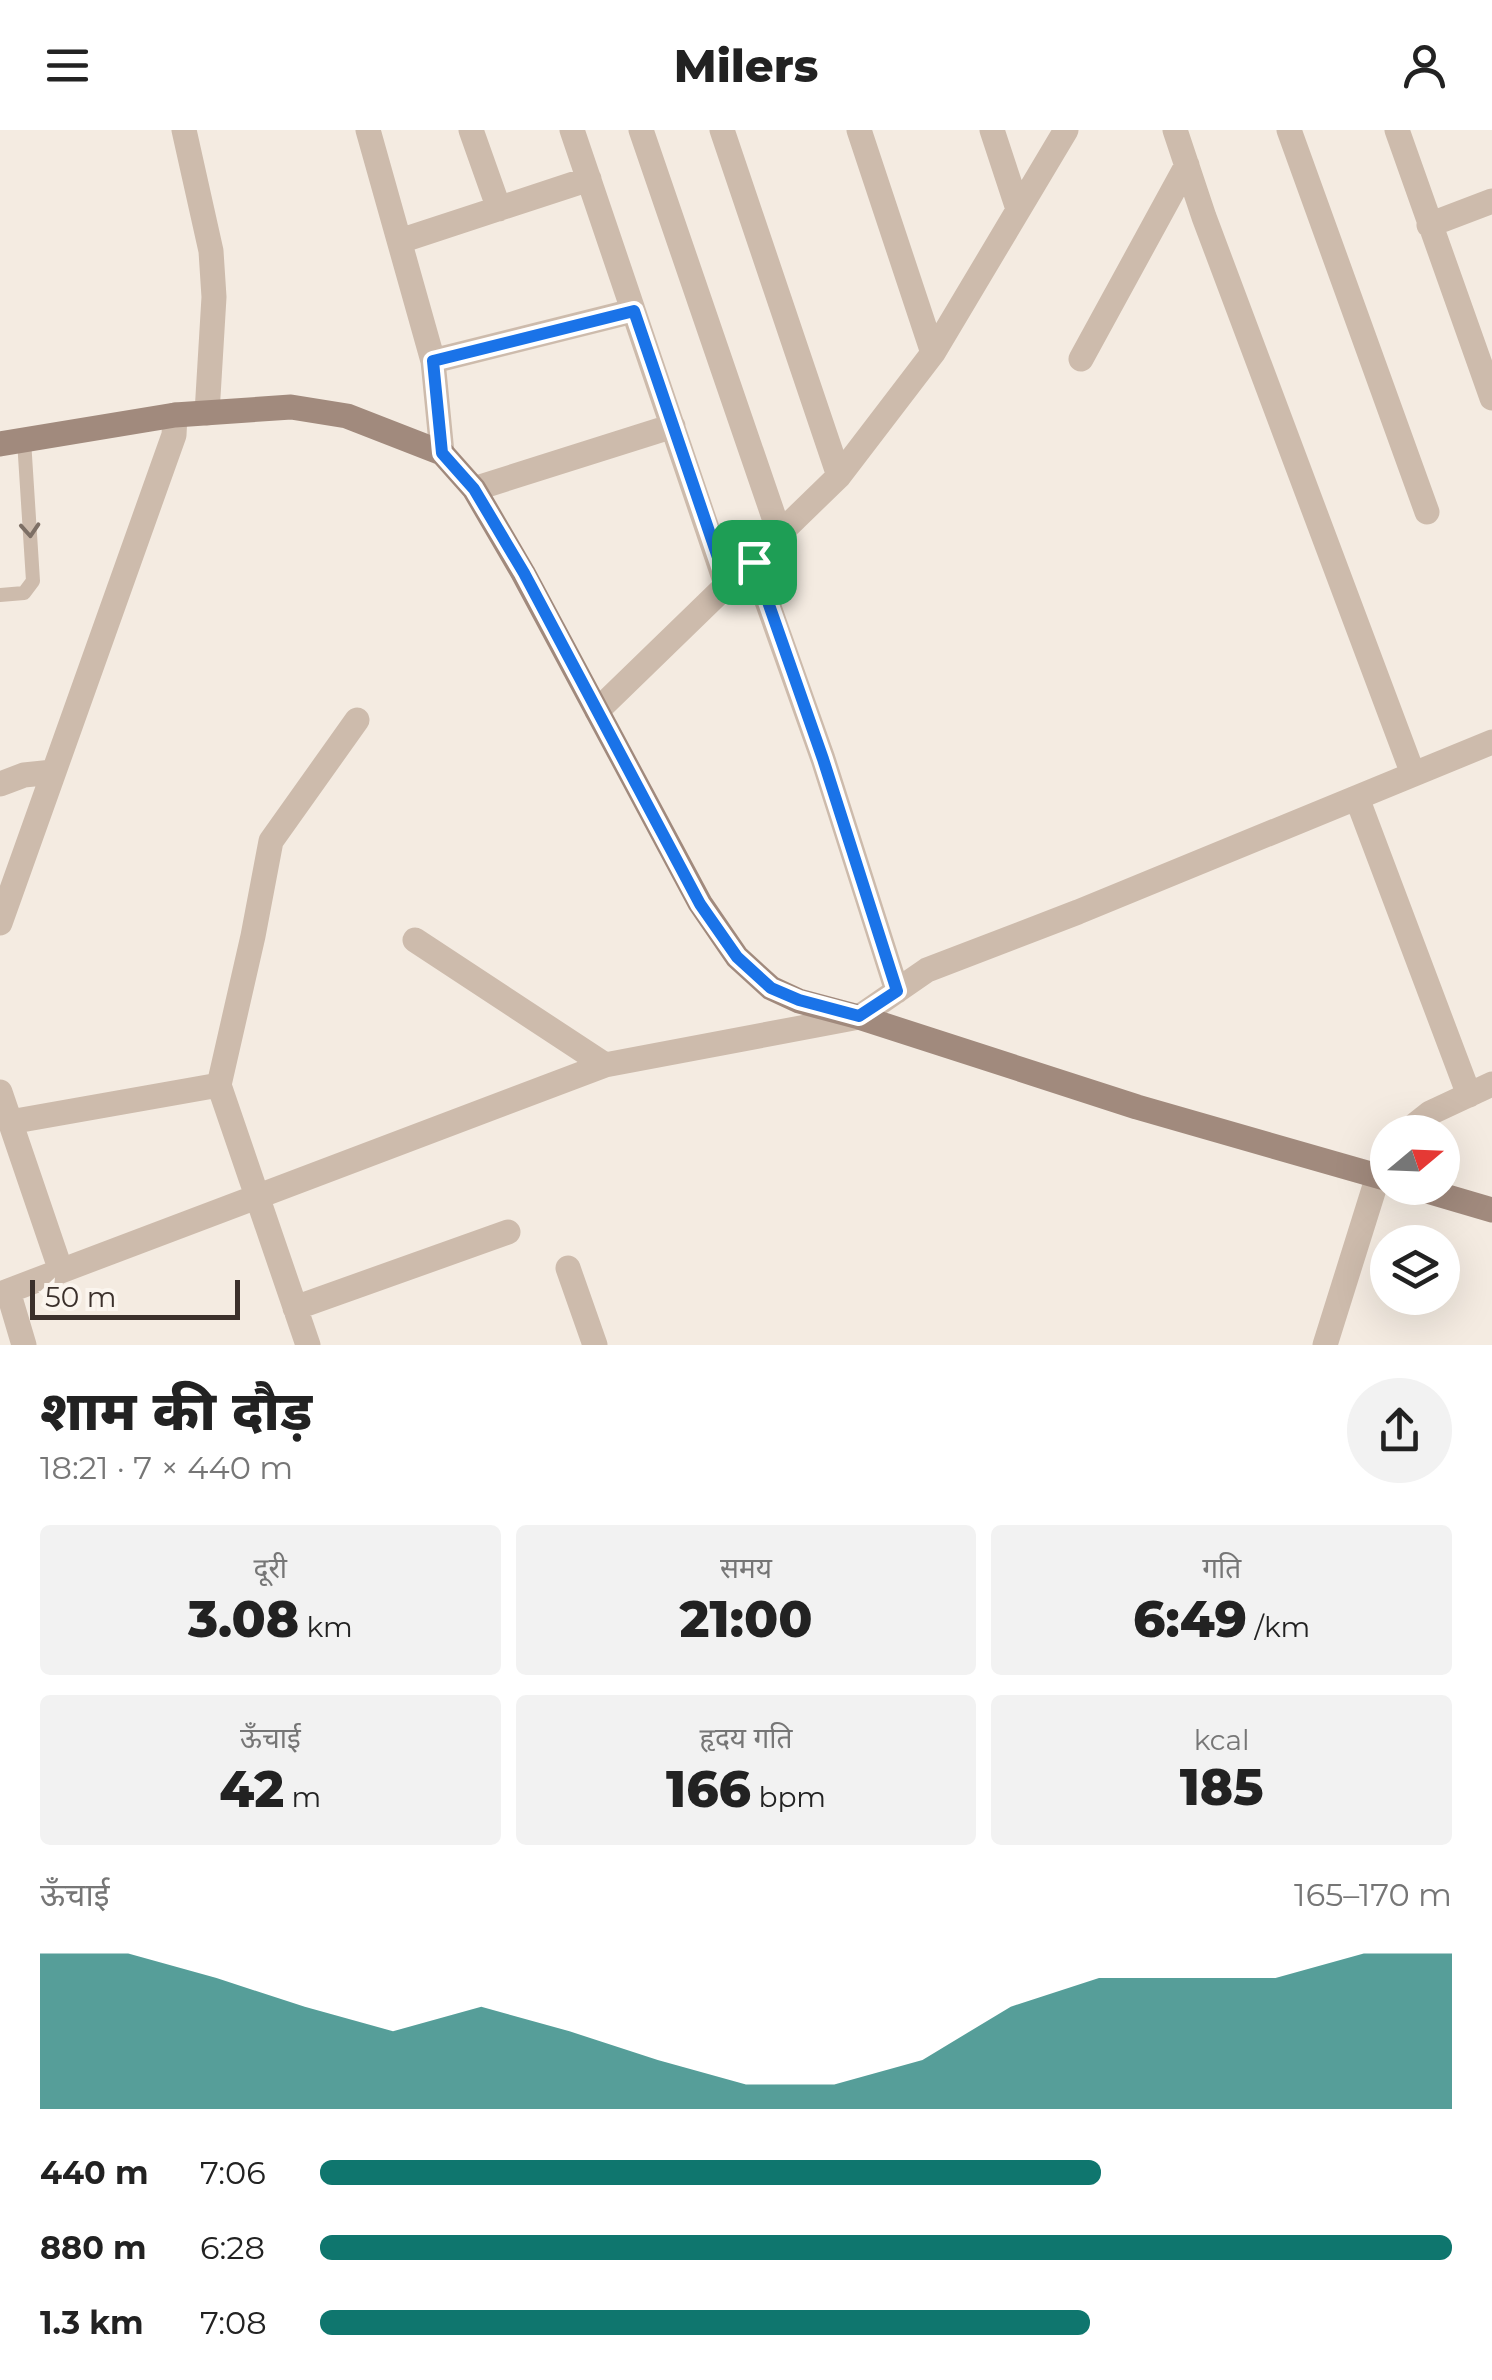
<!DOCTYPE html>
<html lang="hi">
<head>
<meta charset="utf-8">
<style>
	body { margin:0; font-family:Montserrat,"Noto Sans Devanagari",sans-serif; background:#f2f2f2; color:#222; height:100vh; display:flex; flex-direction:column; font-size:38px; white-space:nowrap }
	* { box-sizing:border-box; margin:0 }
	p { font-size:32px; color:#767676 }
	.icon { flex:none; width:55px; height:55px; fill:none; stroke:currentColor; stroke-width:2; stroke-linecap:round; stroke-linejoin:round }
	.map { position:relative; height:1215px; overflow:hidden }
	.details { display:flex; flex-direction:column; background:#fff; flex:1 }
	.details>* { flex:none }
	.needle { width:65px; rotate:71deg }
	.tools { position:absolute; left:1370px; top:985px; display:grid; gap:20px }
	.tools a { display:grid; place-items:center; width:90px; height:90px; border-radius:50%; background:#fff; box-shadow:0 10px 40px #0002; font-size:50px }
	.scale { position:absolute; left:30px; bottom:25px; width:210px; box-sizing:border-box; padding-left:10px; border:5px solid #3b302b; border-top:0; font-size:28px; line-height:35px; white-space:nowrap; color:#3b302b; -webkit-text-stroke:8px #fbf5ee; paint-order:stroke }
	.pin { position:absolute; display:grid; place-items:center; width:85px; height:85px; color:#fff; margin:-42px; border-radius:20px; box-shadow:0 5px 15px #0006 }
	.round { display:grid; place-items:center; flex:none; width:105px; height:105px; border-radius:52px; background:#f2f2f2 }
	.summary { display:flex; align-items:center; justify-content:space-between; height:170px; padding:0 40px }
	h1 { font-size:55px; font-weight:800; line-height:75px }
	.stats { display:grid; grid-template-columns:repeat(3,1fr); gap:15px; height:170px; padding:10px 40px }
	.stats div { display:grid; align-content:center; border-radius:10px; background:#f2f2f2; text-align:center }
	.stats b { font-size:50px; font-weight:800 }
	.stats small { font-size:28px; font-weight:400 }
	.stats p { font-size:28px }
	.chart { height:280px; padding:20px 40px }
	.chart p { display:flex; justify-content:space-between }
	.chart svg { width:100%; height:180px; margin-top:10px; fill:#0f766e; opacity:.7 }
	ul { padding:0 40px; list-style:none; font-size:32px }
	li { display:grid; grid-template-columns:160px 120px 1fr; align-items:center; height:75px }
	li i { height:25px; border-radius:12px; background:#0f766e }
	header { display:flex; justify-content:space-between; align-items:center; height:130px; padding:0 40px; background:#fff; font-size:45px; font-weight:800 }
	.map>svg:first-child { display:block }
	.lines { fill:none; stroke-linecap:round; stroke-linejoin:round }
	.lane { stroke:#cdbbac; stroke-width:14 }
	.street { stroke:#cdbbac; stroke-width:25 }
	.secondary { stroke:#a18a7d; stroke-width:25 }
	.oneway { stroke:#7d6f65 }
	.route-casing { stroke:#fff; stroke-width:20 }
	.route { stroke:#1a73e8; stroke-width:12 }
</style>
</head>
<body>
<header><svg class="icon" aria-label="menu" viewBox="0 0 24 24"><path d="M4 6h16M4 12h16M4 18h16"/></svg>Milers<svg class="icon" aria-label="person" viewBox="0 0 24 24"><circle cx="12" cy="8" r="4"/><path d="M4 21q1-7 8-7t8 7"/></svg></header>
<div class="map">
<svg width="1492" height="1215" viewBox="0 0 1492 1215">
	<rect width="100%" height="100%" fill="#f4ebe1"/>
	<g class="lines">
		<path class="lane" d="M 0,465 L 24,463 L 33,451 L 24,310"/>
		<path class="street" d="M 184,0 L 211,121 L 214,167 L 207,283
			M 368,0 L 433,231 L 442,323
			M 471,0 L 499,79
			M 572,0 L 727,457
			M 641,0 L 780,405
			M 722,0 L 839,346
			M 859,0 L 933,223
			M 992,0 L 1018,79
			M 1175,0 L 1204,87 L 1413,644
			M 1289,0 L 1427,382
			M 1397,0 L 1492,268
			M 1429,95 L 1492,71
			M 400,111 L 589,49
			M 1081,229 L 1187,35
			M 433,231 L 633,181
			M 474,359 L 673,296
			M 753,432 L 823,629 L 897,861
			M 597,581 L 839,346 L 933,223 L 1066,0
			M 0,654 L 24,645 L 53,642
			M 1357,668 L 1469,965
			M 0,793 L 174,305 L 175,285
			M 415,810 L 605,935
			M 219,955 L 253,806 L 271,711 L 357,590
			M 0,962 L 61,1141
			M 10,992 L 219,955 L 308,1215
			M 1406,1002 L 1430,983 L 1492,954
			M 568,1138 L 595,1215
			M 8,1161 L 24,1215
			M 0,1164 L 605,935 L 859,887 L 927,840 L 1078,782 L 1492,612
			M 295,1178 L 508,1102
			M 1325,1215 L 1378,1046 L 1388,1031"/>
		<path class="secondary" d="M 0,314 L 175,285 L 291,277 L 347,286 L 442,323 L 474,359 L 523,443 L 700,773 L 737,827 L 771,858 L 799,871 L 859,887 L 1137,977 L 1388,1049
			M 1417,1058 L 1492,1080"/>
	</g>
	<defs><path id="oneway-chevron" d="M-2-3.5L2.5 0L-2 3.5" fill="none" stroke-width="1.6" stroke-linecap="round" stroke-linejoin="round" transform="scale(2.5)"/></defs>
	<use class="oneway" href="#oneway-chevron" transform="translate(30 400) rotate(86)"/>
	<g class="lines">
		<g class="route-casing">
			<path id="route" d="M 634,181 L 728,457 L 754,432 L 823,629 L 897,861 L 859,886 L 799,870 L 771,858 L 737,827 L 700,774 L 524,443 L 474,359 L 442,323 L 433,231 Z"/>
		</g>
		<use href="#route" class="route"/>
	</g>
</svg>
<div class="tools">
<a><svg class="needle" viewBox="-14 -14 28 28"><path d="M0-13l5 13h-10z" fill="#e53935"/><path d="M0 13l5-13h-10z" fill="#767676"/></svg></a>
<a><svg class="icon" aria-label="layers" viewBox="0 0 24 24"><path d="M12 4l9 5-9 5-9-5zM3 14l9 5 9-5"/></svg></a>
</div>
<div class="scale">50 m</div>
<div class="pin" style="left:754px;top:432px;background:#1e9e55"><svg class="icon" aria-label="arrive" viewBox="0 0 24 24"><path d="M6 21V4h12l-3 4 3 4H6"/></svg></div>
</div>
<section class="details">
<div class="summary"><div><h1>शाम की दौड़</h1><p>18:21 · 7 × 440 m</p></div><a class="round"><svg class="icon" aria-label="share" viewBox="0 0 24 24"><path d="M12 15V3M7 8l5-5 5 5M5 13v7h14v-7"/></svg></a></div>
<div class="stats">
<div><p>दूरी</p><b>3.08<small> km</small></b></div>
<div><p>समय</p><b>21:00</b></div>
<div><p>गति</p><b>6:49<small> /km</small></b></div>
</div>
<div class="stats">
<div><p>ऊँचाई</p><b>42<small> m</small></b></div>
<div><p>हृदय गति</p><b>166<small> bpm</small></b></div>
<div><p>kcal</p><b>185</b></div>
</div>
<div class="chart"><p><span>ऊँचाई</span>165–170 m</p>
<svg viewBox="0 0 160 44" preserveAspectRatio="none"><path d="M0 44V6L10 6L20 12L30 19L40 25L50 19L60 25L70 32L80 38L90 38L100 32L110 19L120 12L130 12L140 12L150 6L160 6V44z"/></svg>
</div>
<ul>
<li><b>440 m</b>7:06<i style="width:69%"></i></li>
<li><b>880 m</b>6:28<i style="width:100%"></i></li>
<li><b>1.3 km</b>7:08<i style="width:68%"></i></li>
</ul>
</section>
</body>
</html>
